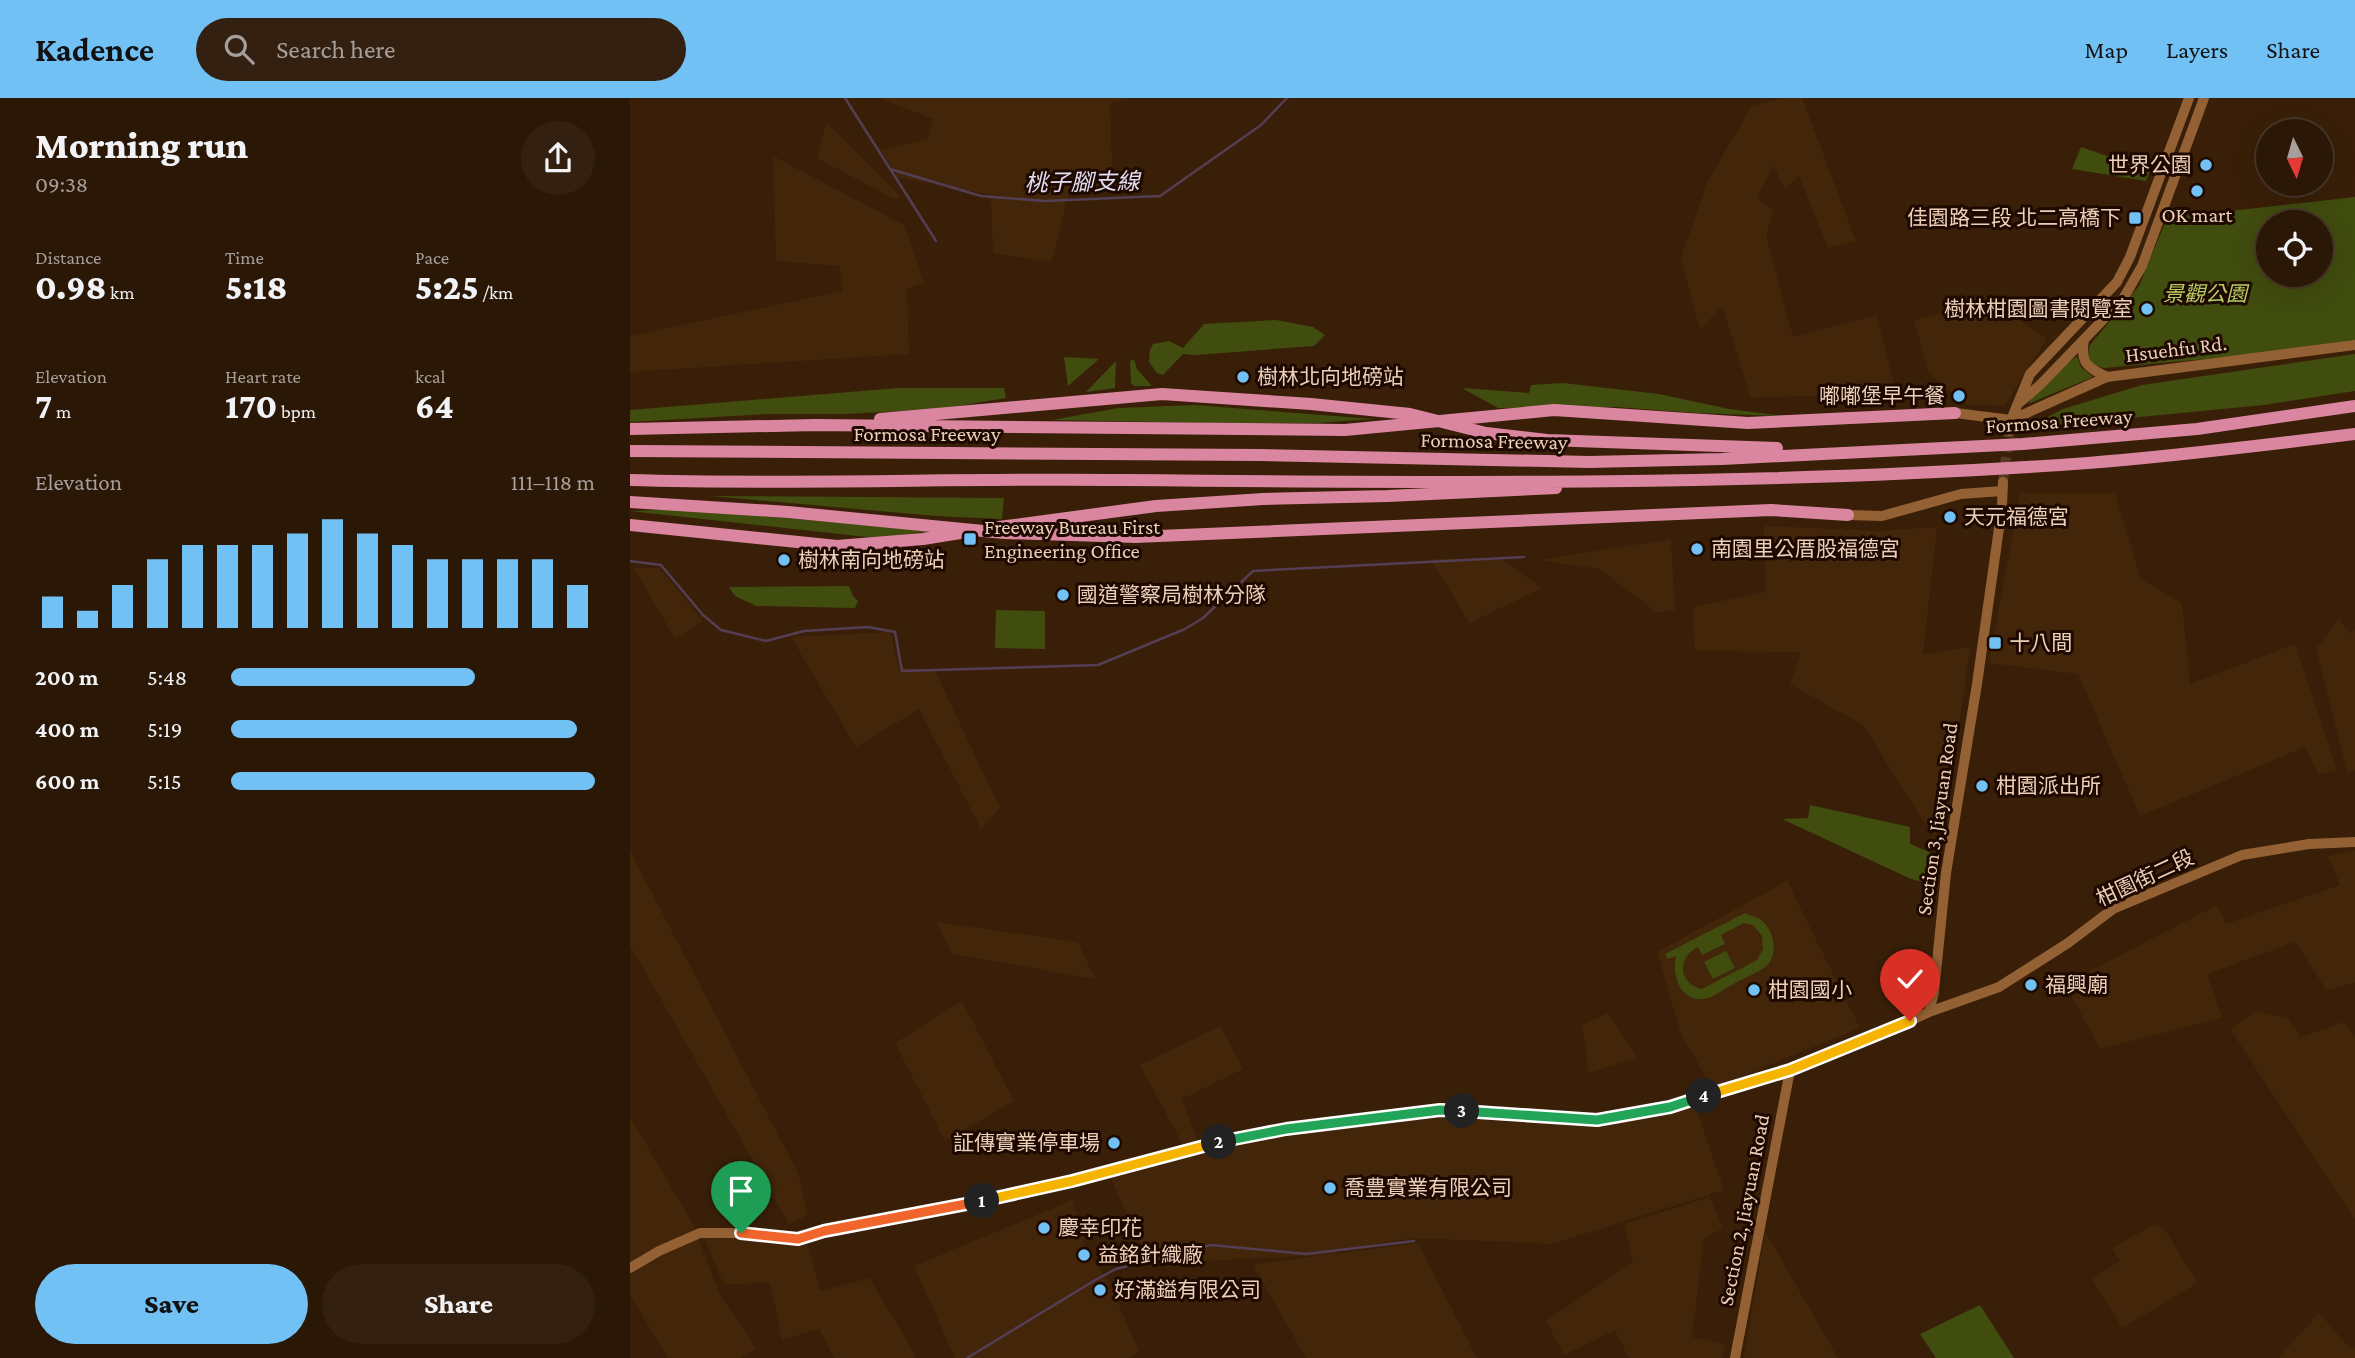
<!DOCTYPE html>
<html lang="en">
<head>
<meta charset="utf-8">
<style>
	body { margin:0; font-family:"Crimson Pro","Noto Sans TC",serif; background:#332010; color:#f1f3f6; height:100vh; display:flex; flex-direction:column; font-size:26px; white-space:nowrap }
	* { box-sizing:border-box; margin:0 }
	p { font-size:23px; color:#a69f9b }
	.icon { flex:none; width:38px; height:38px; fill:none; stroke:currentColor; stroke-width:2; stroke-linecap:round; stroke-linejoin:round }
	.map { position:relative; flex:1; overflow:hidden }
	.details { display:flex; flex-direction:column; background:#2b1706; width:630px }
	.details>* { flex:none }
	.needle { width:46px; rotate:175deg }
	.buttons { position:absolute; left:1626px; top:21px; display:grid; gap:14px }
	.buttons a { display:grid; place-items:center; width:77px; height:77px; border-radius:50%; background:#2b1706; box-shadow:0 7px 28px #0002,0 0 0 2px #473628; font-size:35px }
	.pin { position:absolute; display:grid; place-items:center; width:60px; height:60px; color:#fff; margin:-72px -30px; border-radius:50% 50% 50% 0; rotate:-45deg; box-shadow:0 0 7px #0007 }
	.pin .icon { rotate:45deg }
	.km { position:absolute; width:35px; height:35px; margin:-18px; border-radius:50%; background:#222; color:#fff; font-size:19px; line-height:35px; text-align:center }
	.round { display:grid; place-items:center; flex:none; width:74px; height:74px; border-radius:37px; background:#332010 }
	.head { display:flex; align-items:center; justify-content:space-between; height:119px; padding:0 35px }
	h1 { font-size:38px; font-weight:800; line-height:52px }
	.figures { display:grid; grid-template-columns:repeat(3,1fr); gap:10px; height:119px; padding:7px 35px }
	.figures div { display:grid; align-content:center }
	.figures b { font-size:35px; font-weight:800 }
	.figures small { font-size:19px; font-weight:400 }
	.figures p { font-size:19px }
	.chart { height:196px; padding:14px 35px }
	.chart p { display:flex; justify-content:space-between }
	.chart svg { width:100%; height:126px; margin-top:7px; stroke:#72c1f5; stroke-width:6 }
	.cta { display:flex; gap:14px; margin-top:auto; padding:14px 35px }
	.cta a { flex:1; height:80px; border-radius:42px; background:#72c1f5; color:#111; font-size:28px; font-weight:800; line-height:80px; text-align:center }
	.cta a+a { background:#332010; color:#f1f3f6 }
	ul { padding:0 35px; list-style:none; font-size:23px }
	li { display:grid; grid-template-columns:112px 84px 1fr; align-items:center; height:52px }
	li i { height:18px; border-radius:9px; background:#72c1f5 }
	header { display:flex; align-items:center; gap:42px; box-sizing:border-box; height:98px; padding:0 35px; background:#72c1f5; color:#111 }
	header strong { font-size:33px }
	nav { display:flex; gap:38px; margin-inline-start:auto; font-size:24px }
	.search { width:490px; height:63px; background:#332010; display:flex; align-items:center; gap:18px; box-sizing:border-box; padding:0 24px; border-radius:38px; color:#a69f9b; font-size:26px }
	main { display:flex; flex:1; min-height:0 }
	.map>svg:first-child { display:block }
	.built { fill:#43250a }
	.green { fill:#414c0f; fill-rule:evenodd }
	.lines { fill:none; stroke-linecap:round; stroke-linejoin:round }
	.stream { stroke:#533e54; stroke-width:2.5 }
	.secondary-tunnel { stroke:#543923; stroke-width:10; stroke-dasharray:10 5; stroke-linecap:butt }
	.secondary { stroke:#946135; stroke-width:10 }
	.highway { stroke:#db86a1; stroke-width:12 }
	.split-1-casing { stroke:#fff; stroke-width:14 }
	.split-2-casing { stroke:#fff; stroke-width:14 }
	.split-3-casing { stroke:#fff; stroke-width:14 }
	.split-4-casing { stroke:#fff; stroke-width:14 }
	.split-5-casing { stroke:#fff; stroke-width:14 }
	.split-1 { stroke:#f0652b; stroke-width:9 }
	.split-2 { stroke:#f5b400; stroke-width:9 }
	.split-3 { stroke:#22a559; stroke-width:9 }
	.split-4 { stroke:#22a559; stroke-width:9 }
	.split-5 { stroke:#f5b400; stroke-width:9 }
	.poi-dot { fill:#72c1f5; stroke:#1d0900; stroke-width:2.5 }
	.labels { text-anchor:middle; stroke-width:6; stroke-linejoin:round; paint-order:stroke }
	.poi-label { font-size:21px; fill:#eccfb9; stroke:#1d0900; text-anchor:start }
	.park-label { font-size:21px; font-style:italic; fill:#b7cd62; stroke:#1d0900 }
	.street-label { font-size:21px; fill:#eccfb9; stroke:#1d0900 }
	.water-label { font-size:23px; font-style:italic; fill:#e3ddf1; stroke:#1d0900 }
</style>
</head>
<body>
<header>
<strong>Kadence</strong>
<div class="search"><svg class="icon" aria-label="search" viewBox="0 0 24 24"><circle cx="10" cy="10" r="6"/><path d="M15 15l6 6"/></svg>Search here</div>
<nav><a>Map</a><a>Layers</a><a>Share</a></nav>
</header>
<main>
<section class="details">
<div class="head"><div><h1>Morning run</h1><p>09:38</p></div><a class="round"><svg class="icon" aria-label="share" viewBox="0 0 24 24"><path d="M12 15V3M7 8l5-5 5 5M5 13v7h14v-7"/></svg></a></div>
<div class="figures">
<div><p>Distance</p><b>0.98<small> km</small></b></div>
<div><p>Time</p><b>5:18</b></div>
<div><p>Pace</p><b>5:25<small> /km</small></b></div>
</div>
<div class="figures">
<div><p>Elevation</p><b>7<small> m</small></b></div>
<div><p>Heart rate</p><b>170<small> bpm</small></b></div>
<div><p>kcal</p><b>64</b></div>
</div>
<div class="chart"><p><span>Elevation</span>111–118 m</p>
<svg viewBox="0 0 160 44" preserveAspectRatio="none"><path d="M5 44V33M15 44V38M25 44V29M35 44V20M45 44V15M55 44V15M65 44V15M75 44V11M85 44V6M95 44V11M105 44V15M115 44V20M125 44V20M135 44V20M145 44V20M155 44V29"/></svg>
</div>
<ul>
<li><b>200 m</b>5:48<i style="width:67%"></i></li>
<li><b>400 m</b>5:19<i style="width:95%"></i></li>
<li><b>600 m</b>5:15<i style="width:100%"></i></li>
</ul>
<div class="cta"><a>Save</a><a>Share</a></div>
</section>
<div class="map">
<svg width="1725" height="1260" viewBox="0 0 1725 1260">
	<rect width="100%" height="100%" fill="#391f08"/>
	<path class="built" d="M 249,0 L 497,0 L 480,5 L 483,96 L 440,89 L 422,164 L 363,155 L 361,97 L 267,79 L 251,52 L 298,41 L 303,21 Z
		M 1155,0 L 1172,0 L 1226,143 L 1198,150 L 1169,78 L 1155,91 L 1143,67 L 1127,100 L 1144,113 L 1136,138 L 1163,239 L 1247,217 L 1266,295 L 1121,300 L 1092,208 L 1070,232 L 1051,160 L 1078,83 L 1121,9 Z
		M 196,24 L 271,99 L 264,101 L 187,60 Z
		M 143,58 L 274,127 L 294,184 L 277,191 L 279,256 L 0,274 L 0,238 L 212,193 L 210,168 L 146,163 Z
		M 1358,203 L 1417,240 L 1375,308 L 1338,307 L 1299,276 L 1284,222 Z
		M 1390,395 L 1485,395 L 1511,481 L 1552,505 L 1560,586 L 1665,546 L 1707,672 L 1689,677 L 1675,649 L 1510,718 L 1448,576 L 1359,565 Z
		M 1134,428 L 1251,433 L 1307,429 L 1293,556 L 1340,549 L 1314,735 L 1295,726 L 1233,627 L 1160,586 L 1171,554 L 1065,553 L 1063,509 L 1135,494 Z
		M 1041,441 L 1045,513 L 1026,514 L 969,471 L 910,462 Z
		M 870,460 L 912,490 L 840,525 L 800,461 Z
		M 4,470 L 30,470 L 73,523 L 45,541 Z
		M 1709,521 L 1720,536 L 1725,532 L 1725,672 L 1717,675 L 1686,551 Z
		M 260,534 L 269,570 L 304,571 L 370,710 L 351,731 L 289,611 L 226,649 L 161,539 Z
		M 1725,752 L 1725,884 L 1697,893 L 1665,844 L 1577,876 L 1592,920 L 1470,951 L 1435,886 L 1587,807 L 1596,826 L 1710,787 L 1698,758 Z
		M 0,753 L 168,1075 L 178,1117 L 159,1126 L 0,847 Z
		M 1157,783 L 1230,930 L 1083,990 L 1052,939 L 1027,854 Z
		M 306,824 L 448,844 L 465,881 L 322,856 Z
		M 332,903 L 384,1003 L 315,1043 L 265,945 Z
		M 1625,913 L 1657,920 L 1671,939 L 1714,924 L 1725,938 L 1725,1121 L 1600,931 Z
		M 978,915 L 1007,960 L 959,975 L 952,927 Z
		M 590,928 L 613,971 L 552,1001 L 568,1044 L 553,1047 L 510,967 Z
		M 1066,1009 L 1094,1092 L 922,1146 L 785,1140 L 704,1152 L 702,1149 L 705,1156 L 788,1145 L 847,1260 L 676,1260 L 623,1167 L 692,1157 L 520,1166 L 479,1077 L 580,1049 L 709,1027 L 787,1022 L 798,1019 L 957,1028 Z
		M 0,1019 L 63,1126 L 90,1197 L 126,1250 L 111,1260 L 38,1260 L 0,1197 Z
		M 1080,1099 L 1093,1130 L 1074,1141 L 1062,1239 L 1095,1246 L 1092,1260 L 999,1260 L 985,1232 L 934,1257 L 916,1223 L 1003,1164 L 994,1126 Z
		M 443,1102 L 456,1152 L 478,1183 L 509,1253 L 498,1260 L 325,1260 L 284,1168 Z
		M 1525,1126 L 1533,1129 L 1568,1185 L 1492,1230 L 1462,1181 L 1490,1163 L 1482,1150 Z
		M 1135,1133 L 1208,1260 L 1114,1260 Z
		M 73,1137 L 116,1138 L 178,1147 L 190,1193 L 239,1180 L 286,1257 L 283,1260 L 204,1260 L 189,1231 L 152,1242 L 140,1184 L 94,1187 Z
		M 1689,1215 L 1721,1251 L 1725,1249 L 1725,1260 L 1648,1260 Z"/>
	<path class="green" d="M 1451,49 L 1520,73 L 1516,83 L 1442,71 Z
		M 1725,99 L 1725,242 L 1634,256 L 1474,270 C 1461,267 1455,260 1460,247 L 1509,188 L 1537,120 ZM 1638,124 L 1690,124 L 1690,177 L 1638,177 Z
		M 646,222 L 683,229 L 695,237 L 684,248 L 565,257 L 553,256 L 533,277 L 527,275 L 519,264 L 520,252 L 523,246 L 539,243 L 553,250 L 574,226 Z
		M 1725,256 L 1725,293 L 1634,307 L 1397,330 L 1433,311 L 1512,287 Z
		M 1447,258 L 1451,269 L 1463,279 L 1398,306 L 1411,284 Z
		M 434,259 L 469,261 L 438,288 Z
		M 504,261 L 507,271 L 522,288 L 504,288 L 501,285 L 500,263 Z
		M 486,263 L 485,290 L 456,294 Z
		M 933,285 L 1029,296 L 1099,311 L 1153,318 L 1067,315 L 986,309 L 868,310 L 832,290 L 899,295 L 901,287 Z
		M 268,290 L 374,290 L 376,300 L 322,309 L 271,313 L 216,316 L 139,316 L 0,324 L 0,312 Z
		M 564,307 L 744,321 L 687,325 L 581,325 L 422,322 L 488,310 Z
		M 80,398 L 374,400 L 372,421 L 306,418 Z
		M 55,411 L 301,433 L 246,440 L 0,413 Z
		M 219,488 L 223,498 L 228,503 L 225,510 L 126,508 L 105,498 L 99,489 Z
		M 366,512 L 415,513 L 415,551 L 365,550 Z
		M 1180,707 L 1280,729 L 1280,746 L 1311,759 L 1308,781 L 1297,785 L 1281,781 L 1152,721 L 1178,720 Z
		M 1115,815 C 1119,817 1126,819 1130,821 C 1144,831 1150,858 1135,869 C 1127,875 1116,879 1107,884 C 1097,889 1083,900 1073,901 C 1049,903 1042,876 1046,858 L 1038,861 L 1035,856 ZM 1114,825 L 1123,827 L 1132,838 L 1133,851 L 1127,862 L 1072,891 C 1048,886 1047,859 1068,849 L 1072,857 L 1095,846 L 1091,837 Z
		M 1096,853 L 1105,870 L 1083,881 L 1074,864 Z
		M 1350,1207 L 1384,1260 L 1306,1260 L 1290,1236 Z"/>
	<g class="lines">
		<path class="stream" d="M 215,0 L 306,143
			M 260,71 L 351,98 L 414,103 L 530,98 L 631,27 L 657,0
			M 0,463 L 31,467 L 73,517 L 91,532 L 136,543 L 174,533 L 238,529 L 265,534 L 272,573 L 468,567 L 555,531 L 573,520 L 623,473 L 894,459
			M 337,1260 L 467,1181 L 486,1171 L 581,1147 L 676,1156 L 784,1143"/>
		<path class="secondary-tunnel" d="M 1373,384 L 1379,333"/>
		<path class="secondary" d="M 1454,242 C 1450,265 1457,269 1477,279
			M 1389,305 L 1411,286 L 1493,201 L 1512,168 L 1574,0
			M 1325,315 L 1381,322
			M 1381,322 L 1477,279 L 1725,247
			M 1379,333 L 1381,322 L 1400,276 L 1487,184 L 1500,159 L 1559,0
			M 1218,417 L 1252,418 L 1331,396 L 1372,393
			M 1299,914 L 1304,894 L 1316,775 L 1347,586 L 1372,409 L 1373,384
			M 0,1170 L 29,1153 L 70,1135 L 112,1135 L 168,1141 L 209,1130 L 367,1100 L 442,1083 L 573,1047 L 656,1031 L 810,1012 L 956,1022 L 1040,1009 L 1160,972 L 1265,930 L 1299,914 L 1369,889 L 1438,845 L 1483,811 L 1612,757 L 1679,746 L 1725,744
			M 1105,1260 L 1160,972"/>
		<path class="highway" d="M 250,321 L 532,296 L 681,306 L 780,316 L 856,335 L 917,342 L 1147,350
			M 0,331 L 185,327 L 715,332 L 924,312 L 1118,325 L 1325,315
			M 0,353 L 630,357 L 959,364 L 1092,361 L 1393,346 L 1567,331 L 1725,308
			M 0,382 C 165,387 330,380 495,382 C 815,385 1137,388 1458,365 C 1547,358 1636,347 1725,336
			M 0,404 L 158,414 L 374,435 L 505,439 L 1141,412 L 1218,417
			M 0,427 L 207,448 L 293,441 L 330,435
			M 369,429 L 526,408 L 633,401 L 758,398 L 926,390"/>
	</g>
	<g class="lines">
		<g class="split-1-casing">
			<path id="split-1" d="M 111,1135 L 168,1141 L 194,1133 L 352,1103"/>
		</g>
		<g class="split-2-casing">
			<path id="split-2" d="M 352,1103 L 442,1083 L 589,1044"/>
		</g>
		<g class="split-3-casing">
			<path id="split-3" d="M 589,1044 L 656,1031 L 810,1012 L 832,1013"/>
		</g>
		<g class="split-4-casing">
			<path id="split-4" d="M 832,1013 L 967,1022 L 1040,1009 L 1074,998"/>
		</g>
		<g class="split-5-casing">
			<path id="split-5" d="M 1074,998 L 1160,972 L 1280,923"/>
		</g>
		<use href="#split-1" class="split-1"/>
		<use href="#split-2" class="split-2"/>
		<use href="#split-3" class="split-3"/>
		<use href="#split-4" class="split-4"/>
		<use href="#split-5" class="split-5"/>
	</g>
	<g class="poi-dot">
		<circle cx="1576" cy="67" r="7"/>
		<circle cx="1567" cy="93" r="7"/>
		<rect x="1498" y="113" width="14" height="14" rx="3.5"/>
		<circle cx="1517" cy="211" r="7"/>
		<circle cx="613" cy="279" r="7"/>
		<circle cx="1329" cy="298" r="7"/>
		<circle cx="1320" cy="419" r="7"/>
		<rect x="333" y="434" width="14" height="14" rx="3.5"/>
		<circle cx="1067" cy="451" r="7"/>
		<circle cx="154" cy="462" r="7"/>
		<circle cx="433" cy="497" r="7"/>
		<rect x="1358" y="538" width="14" height="14" rx="3.5"/>
		<circle cx="1352" cy="688" r="7"/>
		<circle cx="1401" cy="887" r="7"/>
		<circle cx="1124" cy="892" r="7"/>
		<circle cx="484" cy="1045" r="7"/>
		<circle cx="700" cy="1090" r="7"/>
		<circle cx="414" cy="1130" r="7"/>
		<circle cx="454" cy="1157" r="7"/>
		<circle cx="470" cy="1192" r="7"/>
	</g>
	<g class="labels">
		<g class="poi-label">
			<text x="1562" y="74" text-anchor="end">世界公園</text>
			<text x="1567" y="124" text-anchor="middle">OK mart</text>
			<text x="1491" y="127" text-anchor="end">佳園路三段 北二高橋下</text>
			<text x="1503" y="218" text-anchor="end">樹林柑園圖書閱覽室</text>
			<text x="627" y="286">樹林北向地磅站</text>
			<text x="1315" y="305" text-anchor="end">嘟嘟堡早午餐</text>
			<text x="1334" y="426">天元福德宮</text>
			<text x="354" y="436">Freeway Bureau First<tspan x="354" dy="24">Engineering Office</tspan></text>
			<text x="1081" y="458">南園里公厝股福德宮</text>
			<text x="168" y="469">樹林南向地磅站</text>
			<text x="447" y="504">國道警察局樹林分隊</text>
			<text x="1379" y="552">十八間</text>
			<text x="1366" y="695">柑園派出所</text>
			<text x="1415" y="894">福興廟</text>
			<text x="1138" y="899">柑園國小</text>
			<text x="470" y="1052" text-anchor="end">証傳實業停車場</text>
			<text x="714" y="1097">喬豊實業有限公司</text>
			<text x="428" y="1137">慶幸印花</text>
			<text x="468" y="1164">益銘針織廠</text>
			<text x="484" y="1199">好滿鎰有限公司</text>
		</g>
		<g class="park-label">
			<text x="1575" y="203">景觀公園</text>
		</g>
		<g class="street-label">
			<text transform="translate(1546 251) rotate(-7)" y="7">Hsuehfu Rd.</text>
			<text transform="translate(1429 323) rotate(-4)" y="7">Formosa Freeway</text>
			<text x="297" y="343">Formosa Freeway</text>
			<text transform="translate(864 343) rotate(1)" y="7">Formosa Freeway</text>
			<text transform="translate(1307 721) rotate(-82)" y="7">Section 3, Jiayuan Road</text>
			<text transform="translate(1515 780) rotate(-25)" y="7">柑園街二段</text>
			<text transform="translate(1114 1112) rotate(-79)" y="7">Section 2, Jiayuan Road</text>
		</g>
		<g class="water-label">
			<text transform="translate(452 84) rotate(-1)" y="8">桃子腳支線</text>
		</g>
	</g>
</svg>
<div class="buttons">
<a><svg class="needle" viewBox="-14 -14 28 28"><path d="M0-13l5 13h-10z" fill="#e53935"/><path d="M0 13l5-13h-10z" fill="#a69f9b"/></svg></a>
<a><svg class="icon" aria-label="locate" viewBox="0 0 24 24"><circle cx="12" cy="12" r="6"/><path d="M12 2v4M12 18v4M2 12h4M18 12h4"/></svg></a>
</div>
<div class="pin" style="left:111px;top:1135px;background:#1e9e55"><svg class="icon" aria-label="arrive" viewBox="0 0 24 24"><path d="M6 21V4h12l-3 4 3 4H6"/></svg></div>
<div class="pin" style="left:1280px;top:923px;background:#d93025"><svg class="icon" aria-label="check" viewBox="0 0 24 24"><path d="M5 12l5 5 9-10"/></svg></div>
<b class="km" style="left:352px;top:1103px">1</b>
<b class="km" style="left:589px;top:1044px">2</b>
<b class="km" style="left:832px;top:1013px">3</b>
<b class="km" style="left:1074px;top:998px">4</b>
</div>
</main>
</body>
</html>
